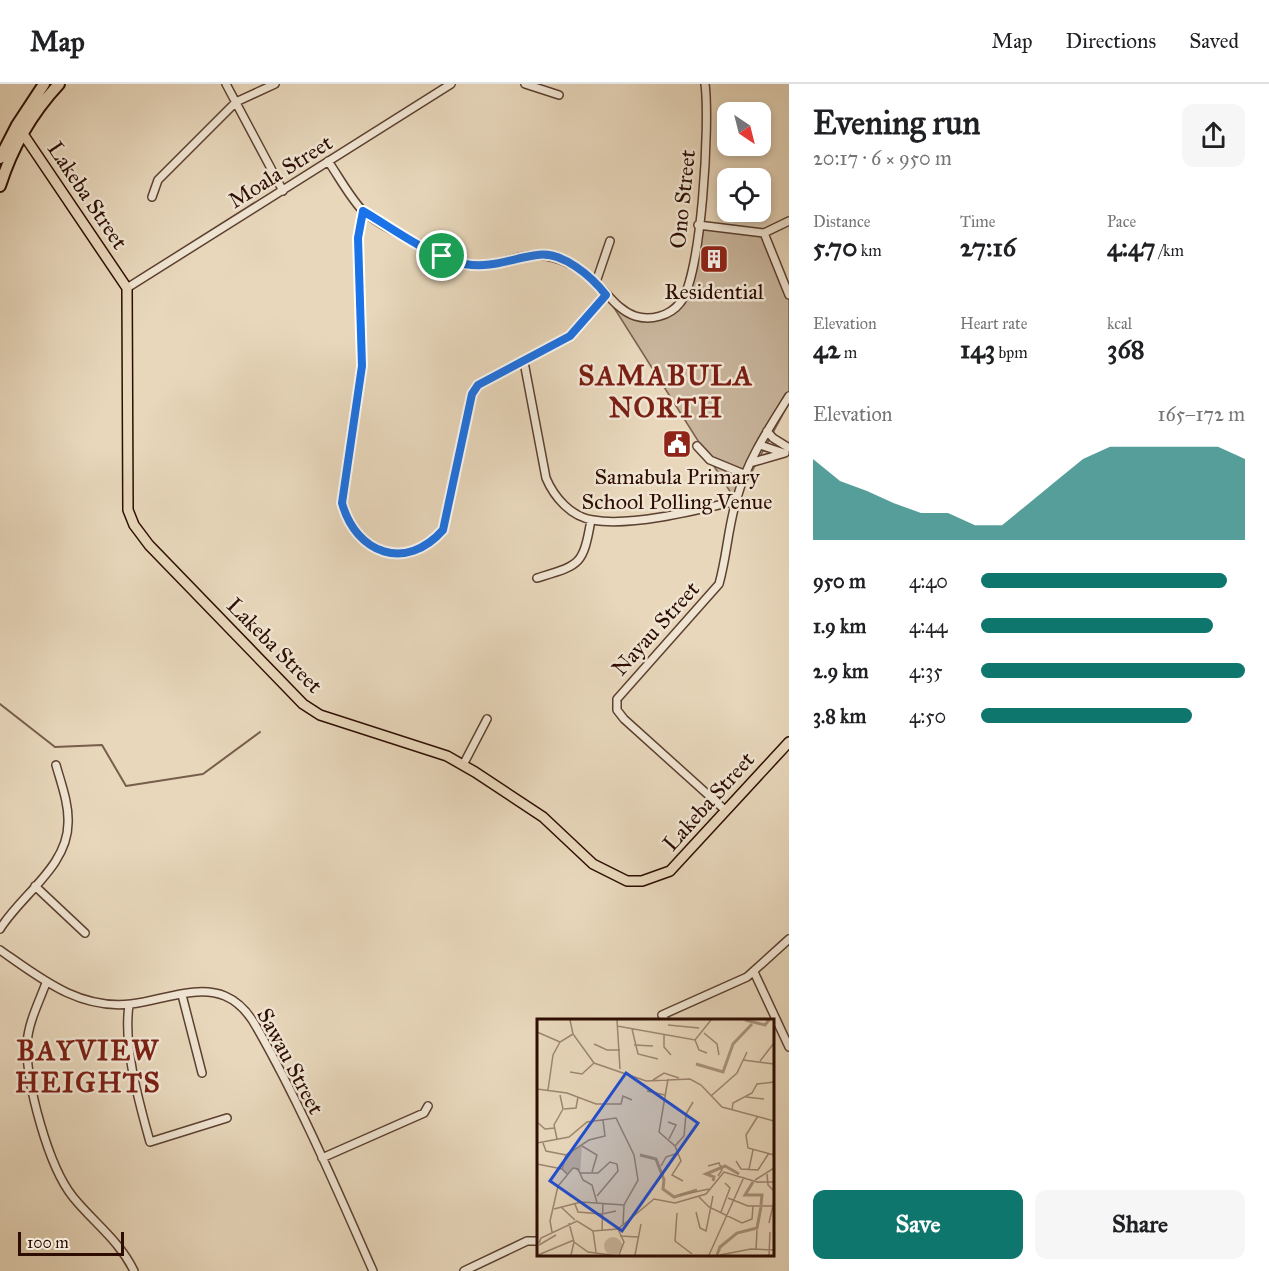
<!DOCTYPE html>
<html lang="en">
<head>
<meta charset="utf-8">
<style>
	body { margin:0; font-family:"IM FELL Great Primer",serif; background:#f6f6f6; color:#202124; height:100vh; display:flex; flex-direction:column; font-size:22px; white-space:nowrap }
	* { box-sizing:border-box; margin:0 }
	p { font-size:20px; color:#757577 }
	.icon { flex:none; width:33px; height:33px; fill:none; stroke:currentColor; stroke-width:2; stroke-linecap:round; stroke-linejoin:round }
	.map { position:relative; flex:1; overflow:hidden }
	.panel { display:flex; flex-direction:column; background:#fff; width:480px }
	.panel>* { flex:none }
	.needle { width:39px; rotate:145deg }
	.tools { position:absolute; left:717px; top:18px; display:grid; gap:12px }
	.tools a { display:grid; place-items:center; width:54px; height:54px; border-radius:12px; background:#fff; box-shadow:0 3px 9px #0003; font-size:30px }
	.scale { position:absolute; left:18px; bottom:15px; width:106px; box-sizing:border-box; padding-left:6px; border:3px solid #2d0d02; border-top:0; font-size:16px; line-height:21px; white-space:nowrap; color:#2d0d02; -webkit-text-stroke:4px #f0e5d3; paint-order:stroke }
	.pin { position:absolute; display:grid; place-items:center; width:51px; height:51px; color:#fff; margin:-26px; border:3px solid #fff; border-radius:50%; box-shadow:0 2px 6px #0007 }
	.round { display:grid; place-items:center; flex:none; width:63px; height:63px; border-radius:12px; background:#f6f6f6 }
	.summary { display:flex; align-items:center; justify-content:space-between; height:102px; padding:0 24px }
	h1 { font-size:33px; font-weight:700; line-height:45px }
	.stats { display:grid; grid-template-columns:repeat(3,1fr); gap:9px; height:102px; padding:6px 24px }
	.stats div { display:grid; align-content:center }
	.stats b { font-size:26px; font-weight:700 }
	.stats small { font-size:16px; font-weight:400 }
	.stats p { font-size:16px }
	.chart { height:168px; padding:12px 24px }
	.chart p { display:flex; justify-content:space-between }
	.chart svg { width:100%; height:108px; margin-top:6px; fill:#0f766e; opacity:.7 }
	.primary-button { display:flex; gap:12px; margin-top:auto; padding:12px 24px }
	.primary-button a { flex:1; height:69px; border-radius:12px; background:#0f766e; color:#fff; font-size:24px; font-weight:700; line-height:69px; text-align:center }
	.primary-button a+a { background:#f6f6f6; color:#202124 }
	ul { padding:0 24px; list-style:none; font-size:20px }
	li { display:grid; grid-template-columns:96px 72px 1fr; align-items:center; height:45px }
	li i { height:15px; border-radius:8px; background:#0f766e }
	header { display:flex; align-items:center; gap:36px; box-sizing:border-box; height:84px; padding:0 30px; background:#fff; border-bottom:2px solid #e0e0e0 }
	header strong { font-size:28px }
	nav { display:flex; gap:33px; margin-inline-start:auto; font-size:21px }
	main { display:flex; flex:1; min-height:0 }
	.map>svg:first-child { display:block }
	.green { fill:#c8b59c; stroke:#7a614f; stroke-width:1.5 }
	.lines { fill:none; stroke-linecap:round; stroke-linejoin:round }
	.stream { stroke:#775d4b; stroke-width:2 }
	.minor-casing { stroke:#5c4030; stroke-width:10 }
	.major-casing { stroke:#2d0d02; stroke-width:12 }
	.highway-casing { stroke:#2d0d02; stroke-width:14 }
	.minor { stroke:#f0e5d3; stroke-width:7 }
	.major { stroke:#e8d7bb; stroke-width:9 }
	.highway { stroke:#e8d7bb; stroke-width:10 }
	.route-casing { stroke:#fff; stroke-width:12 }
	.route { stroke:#1a73e8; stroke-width:8 }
	.labels { text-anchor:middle; stroke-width:5; stroke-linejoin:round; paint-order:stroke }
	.street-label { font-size:22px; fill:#2d0d02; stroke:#f0e5d3 }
	.poi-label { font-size:22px; fill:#2d0d02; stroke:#f0e5d3 }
	.district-label { font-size:28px; font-weight:bold; letter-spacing:1.5px; fill:#7a1f14; stroke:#f0e5d3 }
	.inset-river { fill:none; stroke:#a8927c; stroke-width:3 }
	.inset-road { fill:none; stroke:#9d8671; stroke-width:1.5 }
	.view { fill:#1d4ed8; fill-opacity:0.15; stroke:#1d4ed8; stroke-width:3 }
	.inset-edge { fill:none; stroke:#2d0d02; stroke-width:3 }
</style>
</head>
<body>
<header>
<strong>Map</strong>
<nav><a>Map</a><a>Directions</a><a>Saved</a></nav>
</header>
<main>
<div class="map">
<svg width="789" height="1187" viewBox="0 0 789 1187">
	<rect width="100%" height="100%" fill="#e8d7bb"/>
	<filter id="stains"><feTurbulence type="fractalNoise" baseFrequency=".00333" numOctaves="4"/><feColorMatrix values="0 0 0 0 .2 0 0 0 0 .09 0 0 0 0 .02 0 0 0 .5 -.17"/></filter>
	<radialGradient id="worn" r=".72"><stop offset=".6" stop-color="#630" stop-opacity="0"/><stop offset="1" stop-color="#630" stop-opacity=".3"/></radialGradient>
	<path class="green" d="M 700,139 L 763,149 L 789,212 L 789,319 L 736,417 L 606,211 L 632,233 L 659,232 L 682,212 Z"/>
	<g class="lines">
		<path class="stream" d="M 0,620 L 55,663 L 102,661 L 126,702 L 203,690 L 260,648"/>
		<g class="minor-casing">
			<path id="minor" d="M 226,0 L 283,107
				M 525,0 L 559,11
				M 328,77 C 339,93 349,112 362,126 C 377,141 458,183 480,182 C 501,181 526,167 546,172 C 564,175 581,185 594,197 C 607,208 617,226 635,232 C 650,237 670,232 680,219 C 702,193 710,37 705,0
				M 152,113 L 158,96 L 236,18 L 275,0
				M 363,127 L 358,154 L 362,282 L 342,419 C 356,470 406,488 443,446 L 472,310 L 478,301 L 570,252 L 606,211
				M 698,141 L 764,149 L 789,137
				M 764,149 L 789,211
				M 596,198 L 610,157
				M 127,204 L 451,0
				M 524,278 L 546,394 C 554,413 571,433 593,436 C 631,443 698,426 736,417
				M 767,347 L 773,354 L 789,364
				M 760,361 L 784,369
				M 697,362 L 710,376 L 744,390
				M 750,379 L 785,369
				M 537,494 C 580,481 583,482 591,436
				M 463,681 L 487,635
				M 725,726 L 624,635 L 617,626 L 617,615 L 719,500 C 727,472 728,442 737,414 C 747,377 769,344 789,312
				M 35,802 L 85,849
				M 0,845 C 21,811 68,782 68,739 C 69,720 61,699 56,681
				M 0,866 C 40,894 79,926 131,920 C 160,917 197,900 225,912 C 239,918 250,931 257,944 C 301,1021 337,1106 373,1187
				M 754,888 L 789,963
				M 46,899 C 39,918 28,939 27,960 C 26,999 48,1082 73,1113 C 94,1139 119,1156 134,1187
				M 182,911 L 202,989
				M 129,921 C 123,963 139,1018 150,1058 L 227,1034
				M 665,936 L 662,931 L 747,893 L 789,855
				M 322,1074 L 424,1029 L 428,1022
				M 464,1187 L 527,1157 L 538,1157"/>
		</g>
		<g class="major-casing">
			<path id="major" d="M 19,44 L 127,204 L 128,426 L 134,441 L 149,461 L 303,620 L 320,631 L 447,672 L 475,688 L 543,733 L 593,780 L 627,797 L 642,797 L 670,787 L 789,658"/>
		</g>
		<g class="highway-casing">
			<path id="highway" d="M 0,74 L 17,41 L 44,0
				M 0,102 C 12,64 32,29 59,0"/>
		</g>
		<use href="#minor" class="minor"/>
		<use href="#major" class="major"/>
		<use href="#highway" class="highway"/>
	</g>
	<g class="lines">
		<g class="route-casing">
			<path id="route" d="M 363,127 C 392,144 432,174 465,180 C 490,185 513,174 537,171 C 563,167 592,193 606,211 L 570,252 L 478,301 L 472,310 L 443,446 C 406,488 356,470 342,419 L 362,282 L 358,154 Z"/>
		</g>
		<use href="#route" class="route"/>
	</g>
	<defs>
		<g id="building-square" transform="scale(1.5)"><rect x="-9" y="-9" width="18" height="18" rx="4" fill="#8f2418" stroke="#f0e5d3"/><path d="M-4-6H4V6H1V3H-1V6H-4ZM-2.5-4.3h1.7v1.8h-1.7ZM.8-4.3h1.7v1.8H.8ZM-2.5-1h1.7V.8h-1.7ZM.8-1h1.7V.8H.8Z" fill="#fff"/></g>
		<g id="civic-square" transform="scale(1.5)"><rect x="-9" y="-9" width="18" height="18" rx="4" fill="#8f2418" stroke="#f0e5d3"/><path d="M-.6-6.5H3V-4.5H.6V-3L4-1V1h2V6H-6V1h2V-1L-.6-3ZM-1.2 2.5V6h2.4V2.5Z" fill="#fff"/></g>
	</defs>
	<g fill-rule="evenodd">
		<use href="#building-square" x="714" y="175"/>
		<use href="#civic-square" x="677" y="360"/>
	</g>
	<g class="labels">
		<g class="street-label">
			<text transform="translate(280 87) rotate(-32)" y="8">Moala Street</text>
			<text transform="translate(88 111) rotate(56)" y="8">Lakeba Street</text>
			<text transform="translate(682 115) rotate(-84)" y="8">Ono Street</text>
			<text transform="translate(655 544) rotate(-48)" y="8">Nayau Street</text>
			<text transform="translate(275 561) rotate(45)" y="8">Lakeba Street</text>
			<text transform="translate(708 717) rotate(-48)" y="8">Lakeba Street</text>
			<text transform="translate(291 977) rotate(62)" y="8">Sawau Street</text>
		</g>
		<g class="poi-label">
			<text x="714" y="215">Residential</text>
			<text x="677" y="400">Samabula Primary<tspan x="677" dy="25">School Polling Venue</tspan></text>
		</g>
		<g class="district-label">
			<text x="666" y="301">SAMABULA<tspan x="666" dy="32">NORTH</tspan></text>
			<text x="88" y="976">BAYVIEW<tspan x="88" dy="32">HEIGHTS</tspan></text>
		</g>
	</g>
	<g transform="translate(537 935)">
		<rect width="237" height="237" fill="#e8d7bb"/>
		<path d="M 45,127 L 43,154 L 37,149 L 30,155 L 25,150 L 28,135 ZM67 227a9 9 0 1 1 18 0a9 9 0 1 1-18 0Z" fill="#c8b59c"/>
		<path class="inset-river" d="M 208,1 L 228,6 L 232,1M 159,45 L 186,53 L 196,25 L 215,5M 103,136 L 119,140 L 127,161 L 126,170 L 137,178 L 160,171M 176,162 L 177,158 L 169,155 L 188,147 L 202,155M 216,163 L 208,176 L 225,176 L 224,186M 180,236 L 183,228 L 200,214 L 220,209 L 224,188"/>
		<path class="inset-road" d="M 33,1 L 36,15 L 57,44 L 109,62 L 153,60 L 164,66 L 185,88 L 237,102M 80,1 L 83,50M 131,6 L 162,9M 80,7 L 158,21 L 174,1M 95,10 L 101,35 L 121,40M 0,13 L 23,23M 167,14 L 180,25 L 182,36M 127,16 L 127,28 L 134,36M 158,21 L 162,31 L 170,34M 57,25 L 70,31 L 83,31M 97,26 L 116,27M 206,41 L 237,45M 223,42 L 237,24M 33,53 L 45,55 L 57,44M 131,60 L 122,113 L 138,127 L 144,142 L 135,156 L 146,162M 116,61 L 127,54 L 142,59M 0,70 L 30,74 L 59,85 L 84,85 L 86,77 L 95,81M 11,71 L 16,36 L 23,23 L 36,15M 110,72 L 128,76M 174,77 L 200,54 L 210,33M 209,78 L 227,80M 27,90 L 39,89 L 41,78M 195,91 L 196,84 L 215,74 L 220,65 L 237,63M 221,97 L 209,116 L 211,129 L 237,136M 0,103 L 8,110 L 18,109M 131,103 L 139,106 L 132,120M 20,120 L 17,106 L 26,90 L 23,76M 0,124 L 32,118 L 50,103 L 79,99 L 97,136 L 101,161 L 87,186 L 86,207M 6,124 L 9,132 L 29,136M 45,127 L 60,136 L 55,153M 138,127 L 147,117 L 149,95 L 156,83M 199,142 L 204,150 L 221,151 L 232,134M 0,145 L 25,150 L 30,155M 124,147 L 129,138 L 141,134M 171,147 L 182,144 L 185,151 L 181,157M 25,150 L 29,136 L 52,121 L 68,117 L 66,101M 212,150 L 216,131M 43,154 L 61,154 L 73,143 L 80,145 L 81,152 L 60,177M 230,155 L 231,166 L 237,172M 218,161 L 237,149M 143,176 L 172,170M 162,178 L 172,188 L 205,204 L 215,200 L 216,187M 191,179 L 211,187 L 236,187M 38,185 L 41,193 L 65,195 L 79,192M 24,188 L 38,201M 17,190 L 44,183 L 87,186M 159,193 L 163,209 L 169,212 L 176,177M 184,193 L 193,169 L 188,164M 140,194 L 138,222 L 155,235M 32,204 L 37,223 L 34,236M 232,204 L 237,182M 81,210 L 87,223 L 82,236M 65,211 L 66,184M 56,212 L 59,233M 15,213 L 13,202 L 21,167 L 36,149 L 41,150 L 46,161 L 55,166 L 60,184M 83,217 L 101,218M 37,223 L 51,233 L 74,236M 2,224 L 4,219 L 40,202 L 56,212 L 81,210 L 117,180 L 138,184 L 169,175 L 187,153 L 220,163 L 237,163M 2,226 L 19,216M 219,230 L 220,211M 1,236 L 37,221M 98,236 L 104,205M 172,236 L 207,158M 183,236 L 214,230 L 237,231M 232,236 L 233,213"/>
		<path class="view" d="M 89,54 L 161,104 L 85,212 L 13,162 Z"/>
		<rect width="237" height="237" class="inset-edge"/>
	</g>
	<rect width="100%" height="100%" filter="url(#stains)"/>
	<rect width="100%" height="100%" fill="url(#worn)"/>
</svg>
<div class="tools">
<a><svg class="needle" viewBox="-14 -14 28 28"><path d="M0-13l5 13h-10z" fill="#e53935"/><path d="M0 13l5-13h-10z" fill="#757577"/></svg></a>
<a><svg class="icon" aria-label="locate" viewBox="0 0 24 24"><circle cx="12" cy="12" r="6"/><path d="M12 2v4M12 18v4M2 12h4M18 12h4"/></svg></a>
</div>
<div class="scale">100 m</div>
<div class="pin" style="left:442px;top:172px;background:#1e9e55"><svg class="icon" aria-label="arrive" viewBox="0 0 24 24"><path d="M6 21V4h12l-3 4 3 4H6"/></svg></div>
</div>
<section class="panel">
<div class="summary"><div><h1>Evening run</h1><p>20:17 · 6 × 950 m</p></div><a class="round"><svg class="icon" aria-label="share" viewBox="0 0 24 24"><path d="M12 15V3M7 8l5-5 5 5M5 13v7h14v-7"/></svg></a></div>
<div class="stats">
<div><p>Distance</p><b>5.70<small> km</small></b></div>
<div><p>Time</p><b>27:16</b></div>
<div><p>Pace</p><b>4:47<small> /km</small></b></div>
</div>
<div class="stats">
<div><p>Elevation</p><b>42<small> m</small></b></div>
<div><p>Heart rate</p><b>143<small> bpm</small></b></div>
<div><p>kcal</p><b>368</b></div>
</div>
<div class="chart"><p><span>Elevation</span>165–172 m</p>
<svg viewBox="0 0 160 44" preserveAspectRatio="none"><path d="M0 44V11L10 20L20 24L30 29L40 33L50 33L60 38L70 38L80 29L90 20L100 11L110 6L120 6L130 6L140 6L150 6L160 11V44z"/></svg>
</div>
<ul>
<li><b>950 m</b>4:40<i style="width:93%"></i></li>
<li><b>1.9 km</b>4:44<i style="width:88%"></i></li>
<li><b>2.9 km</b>4:35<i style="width:100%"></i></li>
<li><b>3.8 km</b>4:50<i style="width:80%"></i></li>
</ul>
<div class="primary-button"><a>Save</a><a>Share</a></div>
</section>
</main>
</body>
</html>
